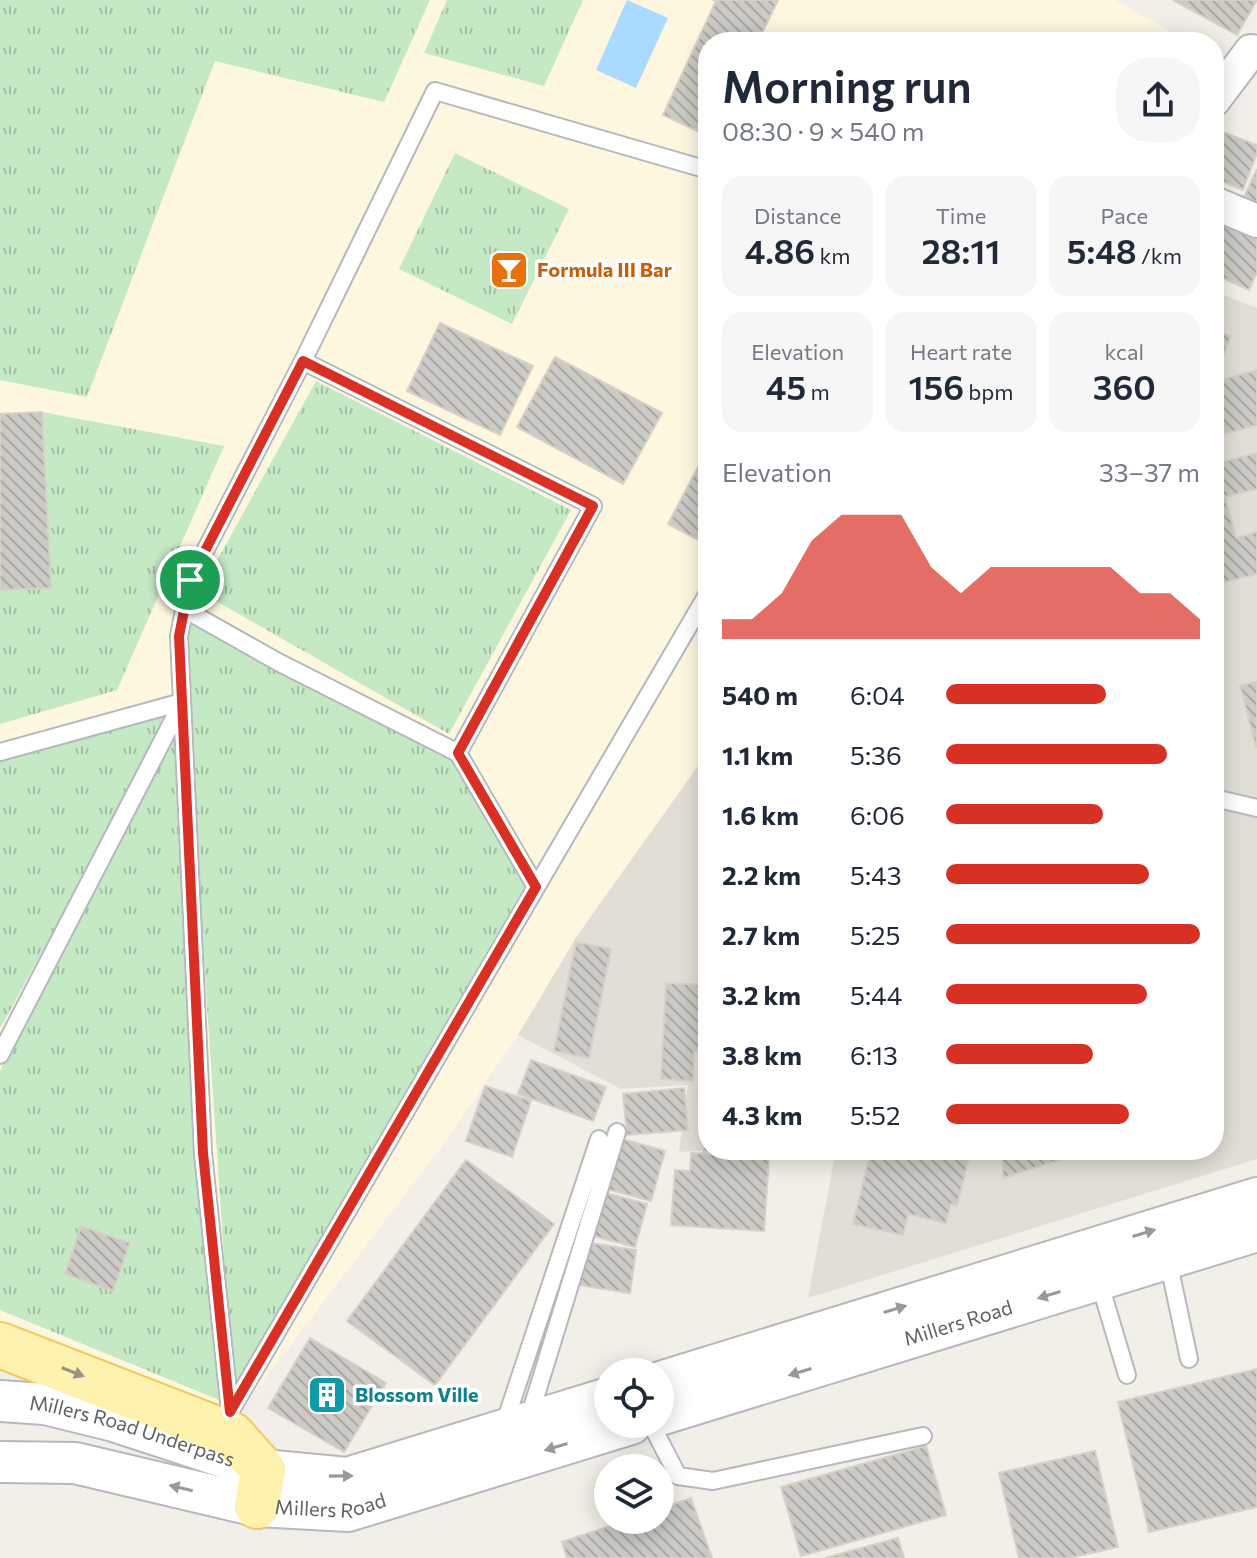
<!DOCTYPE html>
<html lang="en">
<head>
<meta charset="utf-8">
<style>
	body { margin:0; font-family:Commissioner,sans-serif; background:#f6f6f7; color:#1f2937; height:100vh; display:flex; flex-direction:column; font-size:30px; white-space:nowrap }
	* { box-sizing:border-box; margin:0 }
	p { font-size:26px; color:#747a83 }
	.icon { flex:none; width:44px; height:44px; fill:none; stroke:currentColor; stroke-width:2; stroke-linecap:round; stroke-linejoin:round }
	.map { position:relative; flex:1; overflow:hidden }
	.panel { position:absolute; left:698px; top:32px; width:526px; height:1128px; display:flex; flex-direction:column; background:#fff; border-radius:32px; box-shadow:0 4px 20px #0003 }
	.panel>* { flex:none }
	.fabs { position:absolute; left:594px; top:1358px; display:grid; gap:16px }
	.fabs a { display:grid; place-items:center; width:80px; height:80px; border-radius:50%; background:#fff; box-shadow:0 4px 20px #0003; font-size:40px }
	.pin { position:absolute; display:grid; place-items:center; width:68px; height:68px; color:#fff; margin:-34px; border:4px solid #fff; border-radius:50%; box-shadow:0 2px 8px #0007 }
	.round { display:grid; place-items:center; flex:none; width:84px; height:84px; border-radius:32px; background:#f6f6f7 }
	.headline { display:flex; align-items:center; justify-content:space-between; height:136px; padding:0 24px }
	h1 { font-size:44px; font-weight:600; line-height:60px }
	.metrics { display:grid; grid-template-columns:repeat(3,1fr); gap:12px; height:136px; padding:8px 24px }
	.metrics div { display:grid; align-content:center; border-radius:20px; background:#f6f6f7; text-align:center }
	.metrics b { font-size:34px; font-weight:600 }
	.metrics small { font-size:22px; font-weight:400 }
	.metrics p { font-size:22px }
	.chart { height:224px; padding:16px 24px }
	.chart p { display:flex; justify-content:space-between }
	.chart svg { width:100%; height:144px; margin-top:8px; fill:#d93025; opacity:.7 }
	ul { padding:0 24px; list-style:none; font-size:26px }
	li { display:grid; grid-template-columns:128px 96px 1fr; align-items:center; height:60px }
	li i { height:20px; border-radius:10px; background:#d93025 }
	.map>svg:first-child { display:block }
	.commercial { fill:#fef7e0 }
	.education { fill:#e1ded6 }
	.grass { fill:url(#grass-tufts) }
	.water { fill:#aadaff }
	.building { fill:url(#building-back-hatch); stroke:#d6d1c6; stroke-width:2 }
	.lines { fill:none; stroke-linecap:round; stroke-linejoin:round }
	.service-casing { stroke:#b5b8bc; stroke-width:20 }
	.minor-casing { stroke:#b5b8bc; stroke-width:36 }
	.tertiary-casing { stroke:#b5b8bc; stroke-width:44 }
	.primary-casing { stroke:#f2c960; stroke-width:48 }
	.service { stroke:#fff; stroke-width:16 }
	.minor { stroke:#fff; stroke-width:32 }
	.tertiary { stroke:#fff; stroke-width:40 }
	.primary { stroke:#fff2af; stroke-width:44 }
	.oneway { fill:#979a9d }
	.oneway2 { fill:#979581 }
	.route-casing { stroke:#fff; stroke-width:16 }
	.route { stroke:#d93025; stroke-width:10 }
	.labels { text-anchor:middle; stroke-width:7; stroke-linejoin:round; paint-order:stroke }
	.food-label { font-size:20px; font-weight:bold; fill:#c56008; stroke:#fff; text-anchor:start }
	.street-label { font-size:20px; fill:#5f6368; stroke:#fff }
	.culture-label { font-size:20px; font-weight:bold; fill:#0d838f; stroke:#fff; text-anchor:start }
</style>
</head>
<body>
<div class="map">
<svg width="1257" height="1558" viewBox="0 0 1257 1558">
	<defs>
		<pattern id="grass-tufts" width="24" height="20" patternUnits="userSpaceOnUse" patternTransform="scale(2)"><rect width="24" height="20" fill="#c5e8c5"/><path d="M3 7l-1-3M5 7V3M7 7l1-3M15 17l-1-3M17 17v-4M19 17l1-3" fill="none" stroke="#a3c0a4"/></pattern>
		<pattern id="building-back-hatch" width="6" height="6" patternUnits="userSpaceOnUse" patternTransform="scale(2)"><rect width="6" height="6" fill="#cccac5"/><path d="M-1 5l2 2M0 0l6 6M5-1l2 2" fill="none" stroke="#a9a8a4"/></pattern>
	</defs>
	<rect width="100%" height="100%" fill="#f1efe8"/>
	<path class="commercial" d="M 0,0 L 1115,0 L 1180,37 L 1178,42 L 708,42 L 708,752 L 577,936 L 518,1035 L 448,1138 L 238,1414 L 0,1323 Z"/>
	<path class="education" d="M 1214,291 L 1257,308 L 1257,1159 L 808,1298 L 836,1150 L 1214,1150 Z
		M 708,752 L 710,1150 L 679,1152 L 688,1085 L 621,1089 L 518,1035 L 577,936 Z"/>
	<path class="grass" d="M 0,0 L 430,0 L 384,102 L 215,61 L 87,397 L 0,380 Z
		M 447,0 L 583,0 L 544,86 L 424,53 Z
		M 455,153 L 569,209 L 512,324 L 399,269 Z
		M 316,381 L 571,510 L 449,734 L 209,597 L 208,577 Z
		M 42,412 L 224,446 L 117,690 L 0,724 L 0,590 L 51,587 Z
		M 186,612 L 454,757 L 531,886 L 233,1390 L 182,636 Z
		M 171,714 L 0,1029 L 0,761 Z
		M 177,730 L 224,1402 L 0,1310 L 0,1071 Z"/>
	<path class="water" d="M 627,0 L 668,18 L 636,88 L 596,70 Z"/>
	<path class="building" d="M 713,0 L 778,0 L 758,42 L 708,42 L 708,136 L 663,115 L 716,1 Z
		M 1173,0 L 1257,0 L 1237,35 Z
		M 1215,129 L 1257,145 L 1257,153 L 1243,190 L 1214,178 Z
		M 1257,169 L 1257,203 L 1244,197 Z
		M 1214,213 L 1257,232 L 1257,272 L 1249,290 L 1214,274 Z
		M 440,323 L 533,366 L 500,435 L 407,391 Z
		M 1214,329 L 1231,336 L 1216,374 L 1214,374 Z
		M 555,357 L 662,413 L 623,484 L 517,427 Z
		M 1257,370 L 1257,425 L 1225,434 L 1214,394 L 1214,382 Z
		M 42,412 L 51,588 L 0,590 L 0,414 Z
		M 708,448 L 708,545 L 668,524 Z
		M 1257,453 L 1257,489 L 1225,497 L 1236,538 L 1257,532 L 1257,574 L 1214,585 L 1214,464 Z
		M 1257,681 L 1257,747 L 1256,747 L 1240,686 Z
		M 576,942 L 611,949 L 589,1058 L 554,1051 Z
		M 666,983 L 708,985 L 708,1052 L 694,1051 L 693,1081 L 661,1079 Z
		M 531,1060 L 606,1087 L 593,1121 L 518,1094 Z
		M 485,1086 L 531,1101 L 512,1157 L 466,1141 Z
		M 684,1088 L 688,1130 L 627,1135 L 623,1094 Z
		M 708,1090 L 708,1150 L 727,1150 L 704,1152 L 698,1091 Z
		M 622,1139 L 665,1151 L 651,1201 L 607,1189 Z
		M 871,1150 L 971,1150 L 957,1206 L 951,1204 L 946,1223 L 908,1214 L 903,1235 L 853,1224 Z
		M 1002,1150 L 1056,1150 L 1059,1160 L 1003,1178 Z
		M 691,1153 L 769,1157 L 764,1231 L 671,1225 L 675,1170 L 690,1171 Z
		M 466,1160 L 554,1224 L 435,1385 L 347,1321 Z
		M 602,1192 L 647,1204 L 635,1247 L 590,1235 Z
		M 81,1226 L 130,1243 L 113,1291 L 65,1274 Z
		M 585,1242 L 636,1250 L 630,1293 L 578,1285 Z
		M 310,1338 L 386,1383 L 344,1452 L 268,1408 Z
		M 1257,1369 L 1257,1507 L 1149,1532 L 1118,1402 Z
		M 926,1446 L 946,1515 L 801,1556 L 781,1487 Z
		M 1095,1451 L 1118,1547 L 1069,1558 L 1019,1558 L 999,1473 Z
		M 691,1498 L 712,1558 L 567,1558 L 562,1542 L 627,1520 L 660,1520 L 660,1509 Z
		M 898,1538 L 904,1558 L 825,1558 Z"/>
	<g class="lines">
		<g class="service-casing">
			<path id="service" d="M 184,609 L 278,662 L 458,753 L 593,506 L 303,361
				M 0,752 L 182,702
				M 458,753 L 536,887
				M 1214,798 L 1257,808
				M 0,1055 L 182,703
				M 1168,1260 L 1189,1359
				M 1099,1281 L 1127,1375
				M 230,1412 L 708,593
				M 528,1421 L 617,1132
				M 651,1424 L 678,1476 L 713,1481 L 923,1436
				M 504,1425 L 599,1139
				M 232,1430 L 203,1153 L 179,636 L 190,580 L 303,361 L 435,91 L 708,170"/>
		</g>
		<g class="minor-casing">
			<path id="minor" d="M 1214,100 L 1251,51 L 1257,52
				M 1214,203 L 1257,221"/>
		</g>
		<g class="tertiary-casing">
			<g id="tertiary">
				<path d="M 660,1382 L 1257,1198"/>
				<path id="s1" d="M 0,1401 L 45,1404 L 114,1421 L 263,1470 L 347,1478 L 608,1398"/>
				<path id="s2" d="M 660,1415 L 1257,1231"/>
				<path id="s3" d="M 0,1462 L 75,1463 L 257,1506 L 348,1511 L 631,1424"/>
			</g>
		</g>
		<g class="primary-casing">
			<path id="primary" d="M 0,1345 L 232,1435 L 263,1470 L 257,1506"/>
		</g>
		<use href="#service" class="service"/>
		<use href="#minor" class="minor"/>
		<use href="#tertiary" class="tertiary"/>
		<use href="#primary" class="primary"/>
	</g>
	<defs><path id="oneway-solid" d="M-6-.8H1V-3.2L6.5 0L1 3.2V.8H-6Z" transform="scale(2)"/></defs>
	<g class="oneway">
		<use href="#oneway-solid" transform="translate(1144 1233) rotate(-17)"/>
		<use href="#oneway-solid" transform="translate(1049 1295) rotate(163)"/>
		<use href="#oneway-solid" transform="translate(895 1309) rotate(-17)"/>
		<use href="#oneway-solid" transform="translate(800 1372) rotate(163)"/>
		<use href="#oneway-solid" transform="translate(556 1447) rotate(163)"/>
		<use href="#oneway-solid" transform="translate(341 1476) rotate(-1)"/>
		<use href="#oneway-solid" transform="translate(181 1488) rotate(-167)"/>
	</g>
	<use class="oneway2" href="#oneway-solid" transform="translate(73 1372) rotate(21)"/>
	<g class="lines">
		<g class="route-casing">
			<path id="route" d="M 303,361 L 593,506 L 458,753 L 536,887 L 230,1412 L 203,1153 L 179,636 L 190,580 Z"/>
		</g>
		<use href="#route" class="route"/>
	</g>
	<defs>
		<g id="bar-square" transform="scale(2)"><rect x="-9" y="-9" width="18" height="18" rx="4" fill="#e8710a" stroke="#fff"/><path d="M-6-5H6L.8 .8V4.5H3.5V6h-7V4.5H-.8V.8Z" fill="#fff"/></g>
		<g id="building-square" transform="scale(2)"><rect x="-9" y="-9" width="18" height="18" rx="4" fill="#0f9aa8" stroke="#fff"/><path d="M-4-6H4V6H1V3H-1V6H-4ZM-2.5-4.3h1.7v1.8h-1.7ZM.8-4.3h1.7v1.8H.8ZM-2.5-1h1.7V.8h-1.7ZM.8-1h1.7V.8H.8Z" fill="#fff"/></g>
	</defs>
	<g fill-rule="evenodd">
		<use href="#bar-square" x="509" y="270"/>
		<use href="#building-square" x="327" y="1395"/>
	</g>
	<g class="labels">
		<g class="food-label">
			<text x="537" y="277">Formula III Bar</text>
		</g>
		<g class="street-label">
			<text dy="7" stroke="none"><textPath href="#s2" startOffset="312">Millers Road</textPath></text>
			<text dy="7" stroke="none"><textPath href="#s1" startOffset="136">Millers Road Underpass</textPath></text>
			<text dy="7" stroke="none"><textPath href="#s3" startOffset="336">Millers Road</textPath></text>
		</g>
		<g class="culture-label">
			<text x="355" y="1402">Blossom Ville</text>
		</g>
	</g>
</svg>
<div class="fabs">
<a><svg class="icon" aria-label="locate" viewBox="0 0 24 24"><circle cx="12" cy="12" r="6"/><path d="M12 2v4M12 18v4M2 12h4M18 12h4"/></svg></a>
<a><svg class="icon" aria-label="layers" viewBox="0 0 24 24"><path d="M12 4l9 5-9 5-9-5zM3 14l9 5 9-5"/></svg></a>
</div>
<div class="pin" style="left:190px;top:580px;background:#1e9e55"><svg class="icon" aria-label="arrive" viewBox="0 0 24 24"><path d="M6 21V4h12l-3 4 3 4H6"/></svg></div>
<section class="panel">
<div class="headline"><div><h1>Morning run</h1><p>08:30 · 9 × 540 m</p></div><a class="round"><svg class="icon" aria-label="share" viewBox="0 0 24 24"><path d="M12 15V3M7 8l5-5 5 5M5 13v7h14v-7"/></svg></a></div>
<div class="metrics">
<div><p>Distance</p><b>4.86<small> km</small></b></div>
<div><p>Time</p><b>28:11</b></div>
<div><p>Pace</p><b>5:48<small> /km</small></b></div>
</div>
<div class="metrics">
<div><p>Elevation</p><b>45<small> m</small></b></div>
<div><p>Heart rate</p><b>156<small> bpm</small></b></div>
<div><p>kcal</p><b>360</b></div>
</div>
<div class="chart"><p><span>Elevation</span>33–37 m</p>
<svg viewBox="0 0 160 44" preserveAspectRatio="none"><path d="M0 44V38L10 38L20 30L30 14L40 6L50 6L60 6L70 22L80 30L90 22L100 22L110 22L120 22L130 22L140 30L150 30L160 38V44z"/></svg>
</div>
<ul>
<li><b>540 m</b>6:04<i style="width:63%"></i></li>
<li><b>1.1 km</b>5:36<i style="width:87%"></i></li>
<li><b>1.6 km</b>6:06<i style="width:62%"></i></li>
<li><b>2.2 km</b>5:43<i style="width:80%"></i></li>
<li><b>2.7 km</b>5:25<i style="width:100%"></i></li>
<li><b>3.2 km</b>5:44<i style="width:79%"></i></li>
<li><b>3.8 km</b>6:13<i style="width:58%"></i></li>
<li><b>4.3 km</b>5:52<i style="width:72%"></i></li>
</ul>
</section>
</div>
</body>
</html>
